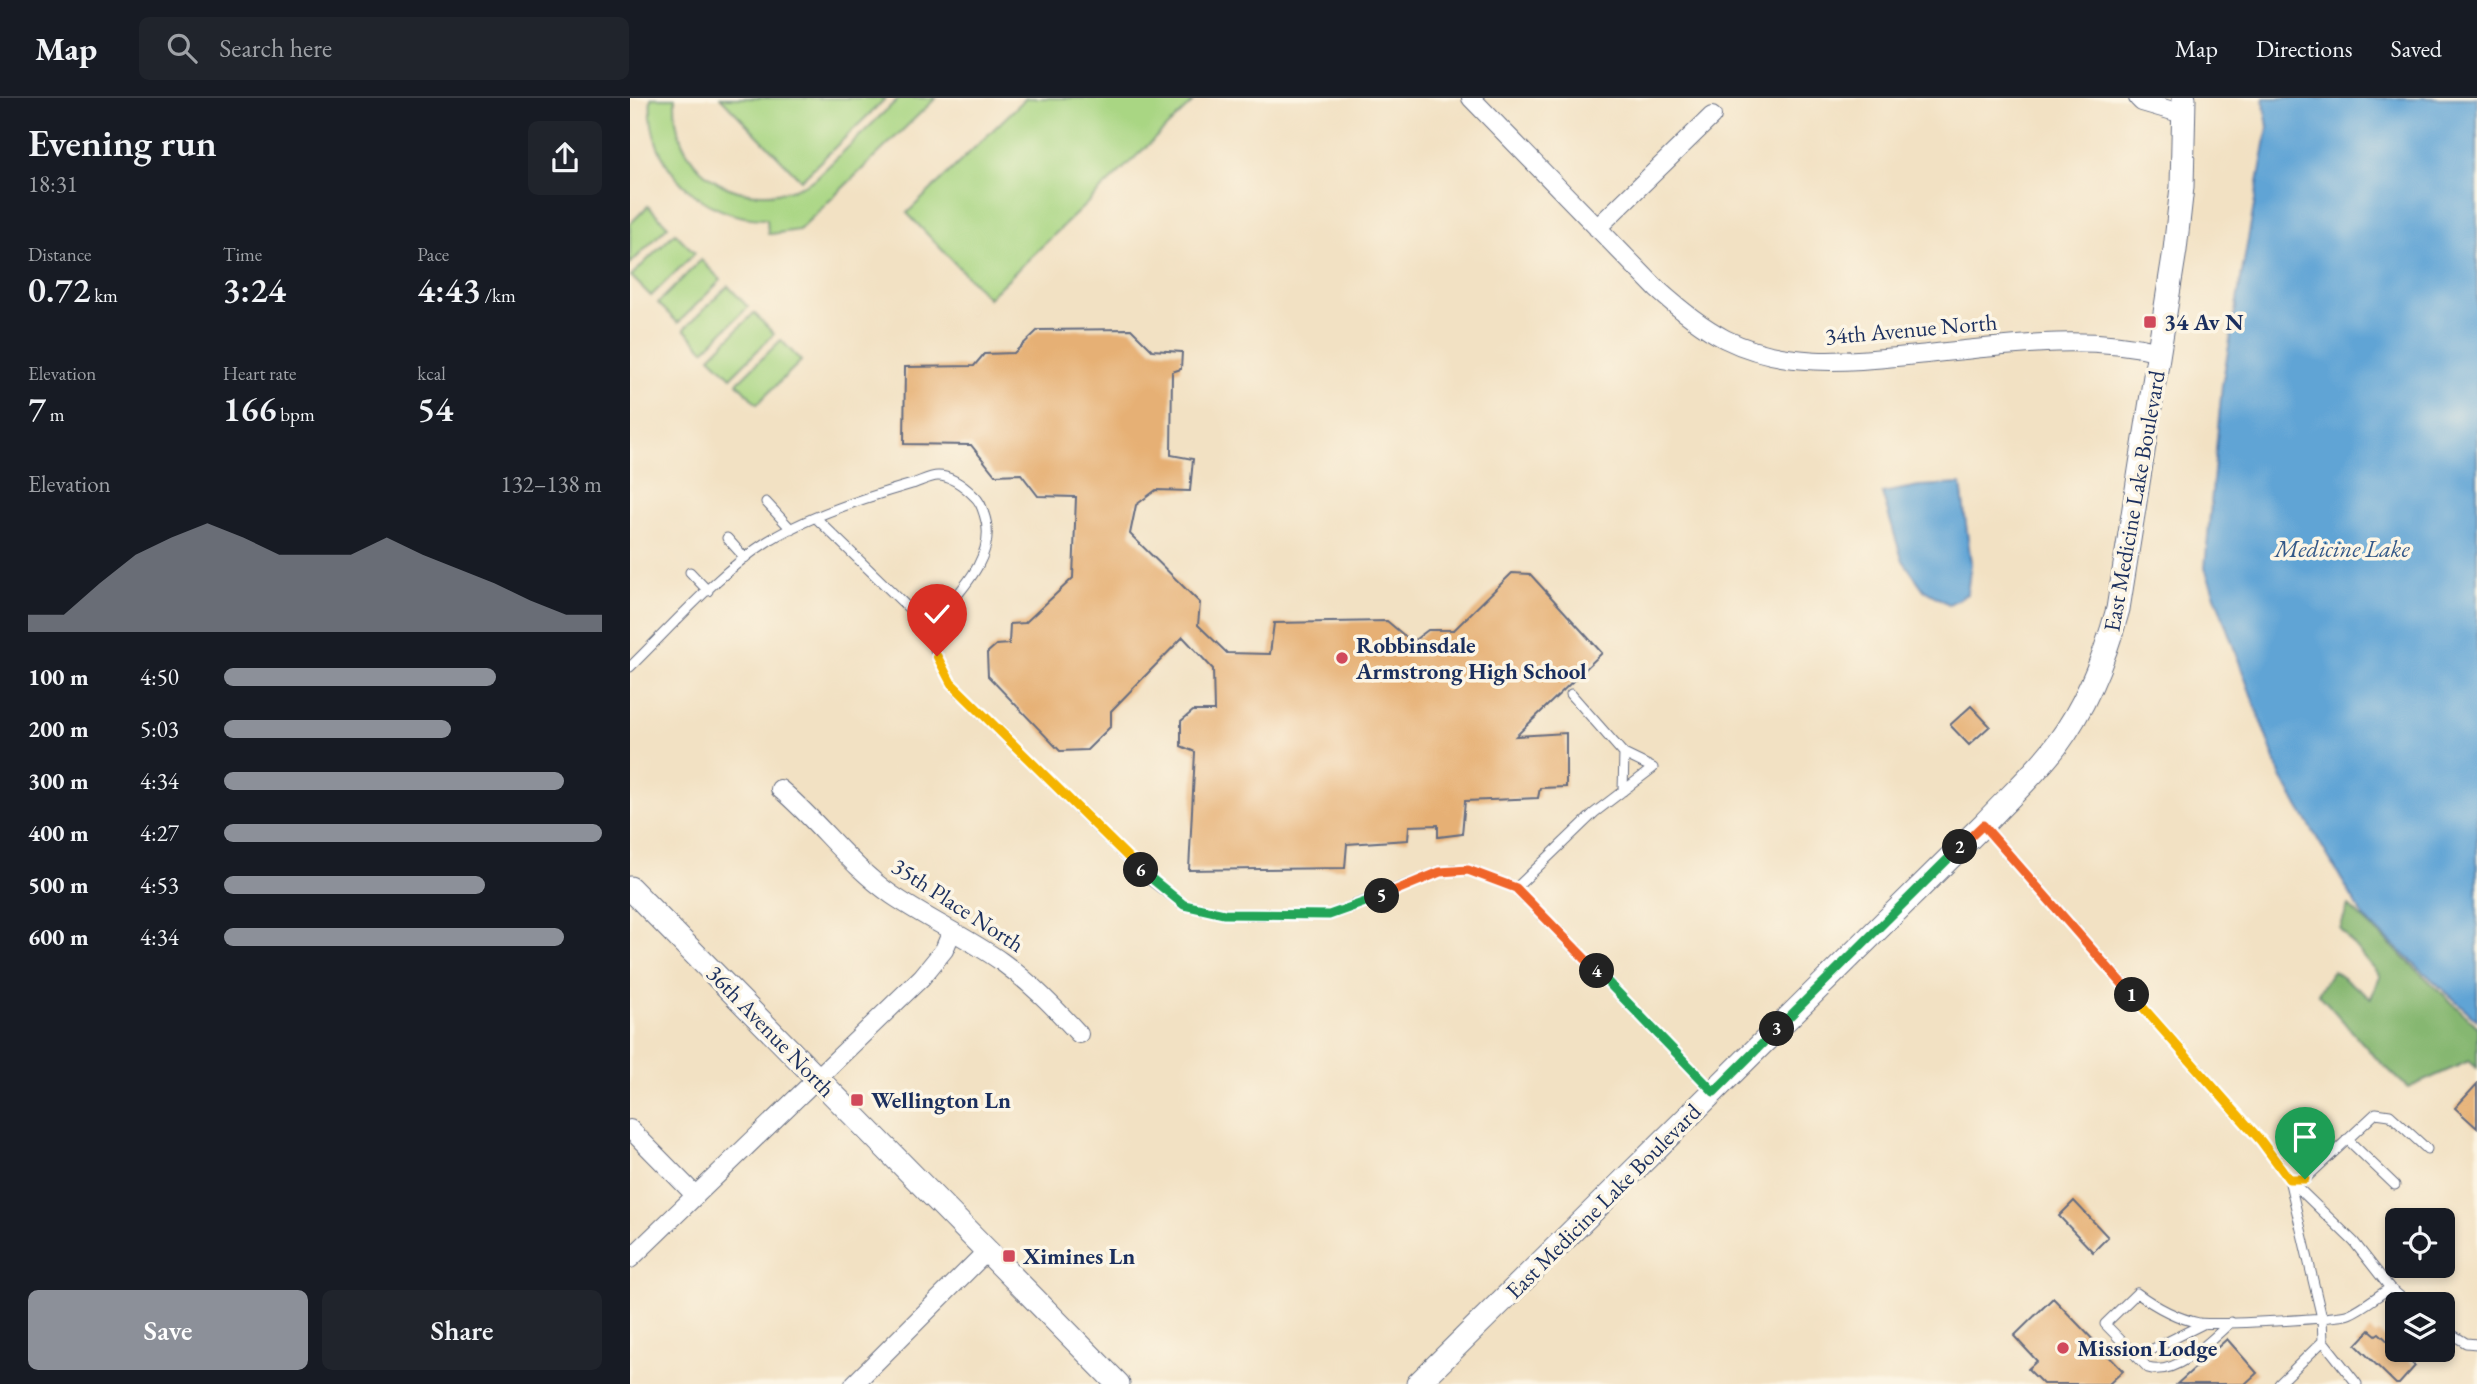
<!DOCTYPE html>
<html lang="en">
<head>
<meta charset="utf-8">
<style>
	body { margin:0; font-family:"EB Garamond",serif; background:#20242c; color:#f1f3f6; height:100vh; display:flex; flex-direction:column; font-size:26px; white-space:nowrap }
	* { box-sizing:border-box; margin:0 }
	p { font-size:23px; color:#9ea1a6 }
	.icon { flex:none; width:38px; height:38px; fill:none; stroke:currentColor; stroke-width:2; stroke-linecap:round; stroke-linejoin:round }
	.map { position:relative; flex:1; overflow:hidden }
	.panel { display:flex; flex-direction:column; background:#171b24; width:630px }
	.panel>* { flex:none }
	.controls { position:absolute; left:1755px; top:1110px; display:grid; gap:14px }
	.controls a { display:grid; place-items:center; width:70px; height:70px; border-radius:10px; background:#171b24; box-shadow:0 4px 10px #0003; font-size:35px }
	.pin { position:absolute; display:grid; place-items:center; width:60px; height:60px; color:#fff; margin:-72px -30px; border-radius:50% 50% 50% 0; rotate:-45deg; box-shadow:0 0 7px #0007 }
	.pin .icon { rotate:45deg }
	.km { position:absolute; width:35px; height:35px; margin:-18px; border-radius:50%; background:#222; color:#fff; font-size:19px; line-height:35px; text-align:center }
	.round { display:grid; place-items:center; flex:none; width:74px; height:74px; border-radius:10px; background:#20242c }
	.headline { display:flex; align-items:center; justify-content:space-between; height:119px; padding:0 28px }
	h1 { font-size:38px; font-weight:600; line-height:52px }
	.figures { display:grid; grid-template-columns:repeat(3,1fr); gap:10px; height:119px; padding:7px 28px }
	.figures div { display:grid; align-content:center }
	.figures b { font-size:35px; font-weight:600 }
	.figures small { font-size:19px; font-weight:400 }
	.figures p { font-size:19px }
	.chart { height:196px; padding:14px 28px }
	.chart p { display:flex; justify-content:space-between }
	.chart svg { width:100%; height:126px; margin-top:7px; fill:#8c9099; opacity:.7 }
	.cta { display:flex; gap:14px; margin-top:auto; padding:14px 28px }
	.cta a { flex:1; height:80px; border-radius:10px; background:#8c9099; color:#fff; font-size:28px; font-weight:600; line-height:80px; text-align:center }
	.cta a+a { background:#20242c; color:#f1f3f6 }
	ul { padding:0 28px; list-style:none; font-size:23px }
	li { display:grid; grid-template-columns:112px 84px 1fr; align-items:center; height:52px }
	li i { height:18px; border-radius:9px; background:#8c9099 }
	header { display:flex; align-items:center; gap:42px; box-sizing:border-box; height:98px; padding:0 35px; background:#171b24; border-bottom:2px solid #363941 }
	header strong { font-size:33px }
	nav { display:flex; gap:38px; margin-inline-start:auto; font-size:24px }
	.search { width:490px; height:63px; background:#20242c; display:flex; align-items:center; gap:18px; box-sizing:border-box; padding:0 24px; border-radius:10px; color:#9ea1a6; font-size:26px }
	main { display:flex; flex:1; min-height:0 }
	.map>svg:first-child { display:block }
	.green { fill:#a9d683; stroke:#628270; stroke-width:2 }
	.forest { fill:#86b771; stroke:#507368; stroke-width:2 }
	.water { fill:#60a4d5; stroke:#3e6a9a; stroke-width:2 }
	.building { fill:#e6b075 }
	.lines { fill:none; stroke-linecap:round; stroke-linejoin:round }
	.service-casing { stroke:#666d81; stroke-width:11 }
	.minor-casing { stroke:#666d81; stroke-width:20 }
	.tertiary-casing { stroke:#666d81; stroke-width:25 }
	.service { stroke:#fff; stroke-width:9 }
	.minor { stroke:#fff; stroke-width:18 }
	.tertiary { stroke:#fff; stroke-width:23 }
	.split-1-casing { stroke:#fff; stroke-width:14 }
	.split-2-casing { stroke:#fff; stroke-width:14 }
	.split-3-casing { stroke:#fff; stroke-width:14 }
	.split-4-casing { stroke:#fff; stroke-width:14 }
	.split-5-casing { stroke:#fff; stroke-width:14 }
	.split-6-casing { stroke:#fff; stroke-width:14 }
	.split-7-casing { stroke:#fff; stroke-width:14 }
	.split-1 { stroke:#f5b400; stroke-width:9 }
	.split-2 { stroke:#f0652b; stroke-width:9 }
	.split-3 { stroke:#22a559; stroke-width:9 }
	.split-4 { stroke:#22a559; stroke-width:9 }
	.split-5 { stroke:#f0652b; stroke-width:9 }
	.split-6 { stroke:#22a559; stroke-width:9 }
	.split-7 { stroke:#f5b400; stroke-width:9 }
	.poi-dot { fill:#d1495b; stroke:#fcf5e5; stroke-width:2.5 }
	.labels { text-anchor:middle; stroke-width:7; stroke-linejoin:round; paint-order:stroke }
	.poi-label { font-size:23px; font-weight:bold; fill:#1b2f5e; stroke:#fcf5e5; text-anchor:start }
	.street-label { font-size:23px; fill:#1b2f5e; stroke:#fcf5e5 }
	.water-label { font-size:24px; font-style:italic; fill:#335888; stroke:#fcf5e5 }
</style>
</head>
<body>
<header>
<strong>Map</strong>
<div class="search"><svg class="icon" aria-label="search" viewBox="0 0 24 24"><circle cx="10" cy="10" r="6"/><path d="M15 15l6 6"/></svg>Search here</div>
<nav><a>Map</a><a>Directions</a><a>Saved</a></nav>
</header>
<main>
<section class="panel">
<div class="headline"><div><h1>Evening run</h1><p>18:31</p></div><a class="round"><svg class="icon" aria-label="share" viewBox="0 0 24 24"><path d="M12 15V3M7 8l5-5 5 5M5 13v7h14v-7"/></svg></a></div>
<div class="figures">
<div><p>Distance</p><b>0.72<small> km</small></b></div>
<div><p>Time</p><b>3:24</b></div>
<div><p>Pace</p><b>4:43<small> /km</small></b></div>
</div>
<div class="figures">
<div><p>Elevation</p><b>7<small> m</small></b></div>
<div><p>Heart rate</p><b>166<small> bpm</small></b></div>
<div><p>kcal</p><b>54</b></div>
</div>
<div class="chart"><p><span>Elevation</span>132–138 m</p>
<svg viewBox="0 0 160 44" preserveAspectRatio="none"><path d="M0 44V38L10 38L20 27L30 17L40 11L50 6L60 11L70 17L80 17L90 17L100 11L110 17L120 22L130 27L140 33L150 38L160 38V44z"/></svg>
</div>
<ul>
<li><b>100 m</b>4:50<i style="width:72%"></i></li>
<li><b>200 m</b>5:03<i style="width:60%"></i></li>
<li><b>300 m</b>4:34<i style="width:90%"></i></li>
<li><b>400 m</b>4:27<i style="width:100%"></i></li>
<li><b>500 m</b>4:53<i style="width:69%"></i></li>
<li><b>600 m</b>4:34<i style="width:90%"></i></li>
</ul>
<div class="cta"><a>Save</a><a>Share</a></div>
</section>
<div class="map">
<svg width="1847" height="1286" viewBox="0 0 1847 1286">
	<rect width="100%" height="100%" fill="#fcf5e5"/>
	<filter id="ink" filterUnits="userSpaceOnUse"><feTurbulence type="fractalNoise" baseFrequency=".0143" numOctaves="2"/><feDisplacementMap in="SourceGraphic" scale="14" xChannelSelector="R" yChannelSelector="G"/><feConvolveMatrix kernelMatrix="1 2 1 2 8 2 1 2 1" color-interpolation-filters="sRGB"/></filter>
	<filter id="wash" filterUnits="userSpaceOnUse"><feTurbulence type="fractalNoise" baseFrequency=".00686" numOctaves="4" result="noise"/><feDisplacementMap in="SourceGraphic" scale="28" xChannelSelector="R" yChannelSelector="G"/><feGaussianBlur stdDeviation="1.57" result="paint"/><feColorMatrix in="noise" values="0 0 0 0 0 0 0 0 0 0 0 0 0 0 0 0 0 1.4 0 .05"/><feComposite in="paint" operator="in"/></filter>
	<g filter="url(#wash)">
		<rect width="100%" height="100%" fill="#f2e1c3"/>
		<path class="green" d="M 21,0 L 45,0 C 45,7 45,15 46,22 C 56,90 130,115 185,81 L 269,0 L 306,0 L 169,132 L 141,136 L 138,136 L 137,121 C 72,122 15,67 21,0 Z
			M 91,0 L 256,0 L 171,82 Z
			M 396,0 L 560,0 L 563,4 L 358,200 L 277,115 Z
			M 18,108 L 38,128 L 0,166 L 0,126 Z
			M 45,135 L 65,155 L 21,198 L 1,178 Z
			M 71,162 L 91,182 L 48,225 L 28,205 Z
			M 98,188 L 118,209 L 74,252 L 54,231 Z
			M 124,215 L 144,236 L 101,279 L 80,259 Z
			M 151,242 L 171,263 L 127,306 L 107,285 Z"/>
		<path class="forest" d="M 1718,807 L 1847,928 L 1847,970 L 1839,963 L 1778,990 L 1744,958 L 1688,895 L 1703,873 L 1741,900 L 1750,878 L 1710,831 Z"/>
		<path class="water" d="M 1633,0 L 1847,0 L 1847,922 L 1735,821 L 1651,679 L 1575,470 L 1592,287 L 1638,29 Z
			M 1331,386 L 1341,465 L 1337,496 L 1319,506 L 1294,492 L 1272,461 L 1252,395 L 1289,388 Z"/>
		<g id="blocks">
			<path class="building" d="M 501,231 L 522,252 L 552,254 L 551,271 L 542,274 L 541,357 L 563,361 L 560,393 L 526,392 L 506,407 L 500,436 L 570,505 L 568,527 L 597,555 L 640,556 L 644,525 L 757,523 L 782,544 L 798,532 L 824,532 L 882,475 L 900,476 L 972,555 L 886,638 L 936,635 L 936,689 L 910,690 L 908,700 L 835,703 L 832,736 L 808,739 L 808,727 L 779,728 L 778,742 L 717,746 L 715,770 L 559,772 L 565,654 L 551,648 L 551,623 L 563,613 L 584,613 L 583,571 L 553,539 L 481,613 L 481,628 L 457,652 L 430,653 L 358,578 L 357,555 L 366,547 L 379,546 L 380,526 L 395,525 L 443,480 L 446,399 L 408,398 L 391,376 L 365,377 L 341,347 L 274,346 L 275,269 L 344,268 L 354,256 L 384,255 L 408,232 Z
				M 1341,608 L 1360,628 L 1339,647 L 1320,627 Z
				M 1847,986 L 1847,1030 L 1825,1010 Z
				M 1444,1103 L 1478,1139 L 1463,1154 L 1429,1118 Z
				M 1423,1200 L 1493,1273 L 1479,1286 L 1413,1286 L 1398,1271 L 1407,1263 L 1384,1238 Z
				M 1740,1232 L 1746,1237 L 1749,1235 L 1785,1268 L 1769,1286 L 1766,1286 L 1726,1247 Z
				M 1597,1241 L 1627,1275 L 1615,1286 L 1547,1286 Z"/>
		</g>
	</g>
	<g filter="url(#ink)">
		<use href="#blocks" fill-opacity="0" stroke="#666d81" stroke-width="2"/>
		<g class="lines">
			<g class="service-casing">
				<path id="service" d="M 136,404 L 161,431
					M 97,440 L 115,460
					M 60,474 L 78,493
					M 299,530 L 307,558 L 321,585 L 520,782 L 554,807 L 594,816 L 699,817 L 810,774 L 838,772 L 886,790 L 1083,993
					M 0,569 C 43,527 88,475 138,443 C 177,419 237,399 282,386 C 289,384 300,378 308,378 C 322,378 335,389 344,398 C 350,403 352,409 354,416 C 370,460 324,499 299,530 L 186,420
					M 993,693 L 994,656
					M 1354,728 L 1631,1043 L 1659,1081 L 1692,1220 L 1693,1243 L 1727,1286
					M 886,790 L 964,715 L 1023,670 L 994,656 L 941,596
					M 1717,1041 L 1765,1087
					M 1659,1081 L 1675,1081 L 1746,1015 L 1760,1017 L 1797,1051
					M 1659,1081 L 1724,1144 L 1760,1190 L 1779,1206
					M 1601,1224 C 1582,1241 1546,1279 1518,1270 L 1475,1226 L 1507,1195 C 1526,1209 1546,1220 1569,1225 C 1582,1227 1708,1221 1719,1216 C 1733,1210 1747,1198 1760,1190
					M 1813,1231 L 1836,1245 L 1847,1246
					M 1507,1259 L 1573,1226
					M 1649,1286 L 1693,1243"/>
			</g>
			<g class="minor-casing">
				<path id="minor" d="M 841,0 L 1027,191 C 1048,210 1070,228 1095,241 C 1153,270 1216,264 1277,258 C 1362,250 1447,234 1530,254
					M 1508,0 L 1512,4 L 1553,16
					M 967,130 L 1082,18
					M 150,691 C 189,724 220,768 262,797 C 297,821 337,839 372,864 C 401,885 425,910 449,936
					M 0,1031 L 66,1098
					M 0,1161 L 292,879 L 314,852 L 322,833
					M 224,1286 L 357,1153"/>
			</g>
			<g class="tertiary-casing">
				<path id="tertiary" d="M 0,790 L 488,1286
					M 788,1286 L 1353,727 C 1377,701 1405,676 1426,648 C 1456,608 1475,559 1488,511 L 1545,152 L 1552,89 L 1554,0"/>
			</g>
			<use href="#service" class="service"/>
			<use href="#minor" class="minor"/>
			<use href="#tertiary" class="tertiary"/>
		</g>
	</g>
	<g class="lines" filter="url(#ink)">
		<g class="split-1-casing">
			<path id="split-1" d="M 1502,897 L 1631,1043 L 1659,1081 L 1675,1081"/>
		</g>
		<g class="split-2-casing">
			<path id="split-2" d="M 1330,749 L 1353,727 L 1502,897"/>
		</g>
		<g class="split-3-casing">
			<path id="split-3" d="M 1147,931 L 1330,749"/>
		</g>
		<g class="split-4-casing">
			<path id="split-4" d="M 967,873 L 1084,994 L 1147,931"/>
		</g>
		<g class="split-5-casing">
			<path id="split-5" d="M 752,798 L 810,774 L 838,772 L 886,790 L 967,873"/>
		</g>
		<g class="split-6-casing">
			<path id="split-6" d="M 511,772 L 554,807 L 594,816 L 699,817 L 752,798"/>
		</g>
		<g class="split-7-casing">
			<path id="split-7" d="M 307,558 L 321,585 L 511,772"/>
		</g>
		<use href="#split-1" class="split-1"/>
		<use href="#split-2" class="split-2"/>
		<use href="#split-3" class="split-3"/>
		<use href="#split-4" class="split-4"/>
		<use href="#split-5" class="split-5"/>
		<use href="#split-6" class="split-6"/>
		<use href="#split-7" class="split-7"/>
	</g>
	<g class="poi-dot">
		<rect x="1513" y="217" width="14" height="14" rx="3.5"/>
		<circle cx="712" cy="560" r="7"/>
		<rect x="220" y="995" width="14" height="14" rx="3.5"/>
		<rect x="372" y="1151" width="14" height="14" rx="3.5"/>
		<circle cx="1433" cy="1250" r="7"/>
	</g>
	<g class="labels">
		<g class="poi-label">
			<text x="1534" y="232">34 Av N</text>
			<text x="726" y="555">Robbinsdale<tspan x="726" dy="26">Armstrong High School</tspan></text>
			<text x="241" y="1010">Wellington Ln</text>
			<text x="393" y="1166">Ximines Ln</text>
			<text x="1447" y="1258">Mission Lodge</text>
		</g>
		<g class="street-label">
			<text transform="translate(1281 231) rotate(-5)" y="8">34th Avenue North</text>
			<text transform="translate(1504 403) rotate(-80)" y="8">East Medicine Lake Boulevard</text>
			<text transform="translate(328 807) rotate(33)" y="8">35th Place North</text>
			<text transform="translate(141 933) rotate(46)" y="8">36th Avenue North</text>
			<text transform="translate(973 1103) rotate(-45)" y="8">East Medicine Lake Boulevard</text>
		</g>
		<g class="water-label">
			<text x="1712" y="459">Medicine Lake</text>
		</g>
	</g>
</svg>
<div class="controls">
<a><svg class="icon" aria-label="locate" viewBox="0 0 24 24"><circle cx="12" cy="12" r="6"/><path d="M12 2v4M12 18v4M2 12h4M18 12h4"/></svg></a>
<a><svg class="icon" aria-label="layers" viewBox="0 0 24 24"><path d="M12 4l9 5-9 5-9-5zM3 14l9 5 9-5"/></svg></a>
</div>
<div class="pin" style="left:1675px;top:1081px;background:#1e9e55"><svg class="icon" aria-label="arrive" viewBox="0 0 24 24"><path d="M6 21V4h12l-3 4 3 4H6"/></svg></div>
<div class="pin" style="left:307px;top:558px;background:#d93025"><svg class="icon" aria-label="check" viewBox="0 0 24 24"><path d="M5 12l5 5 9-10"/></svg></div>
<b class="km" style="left:1502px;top:897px">1</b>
<b class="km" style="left:1330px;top:749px">2</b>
<b class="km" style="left:1147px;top:931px">3</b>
<b class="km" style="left:967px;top:873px">4</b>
<b class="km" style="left:752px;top:798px">5</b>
<b class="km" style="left:511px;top:772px">6</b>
</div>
</main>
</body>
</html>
